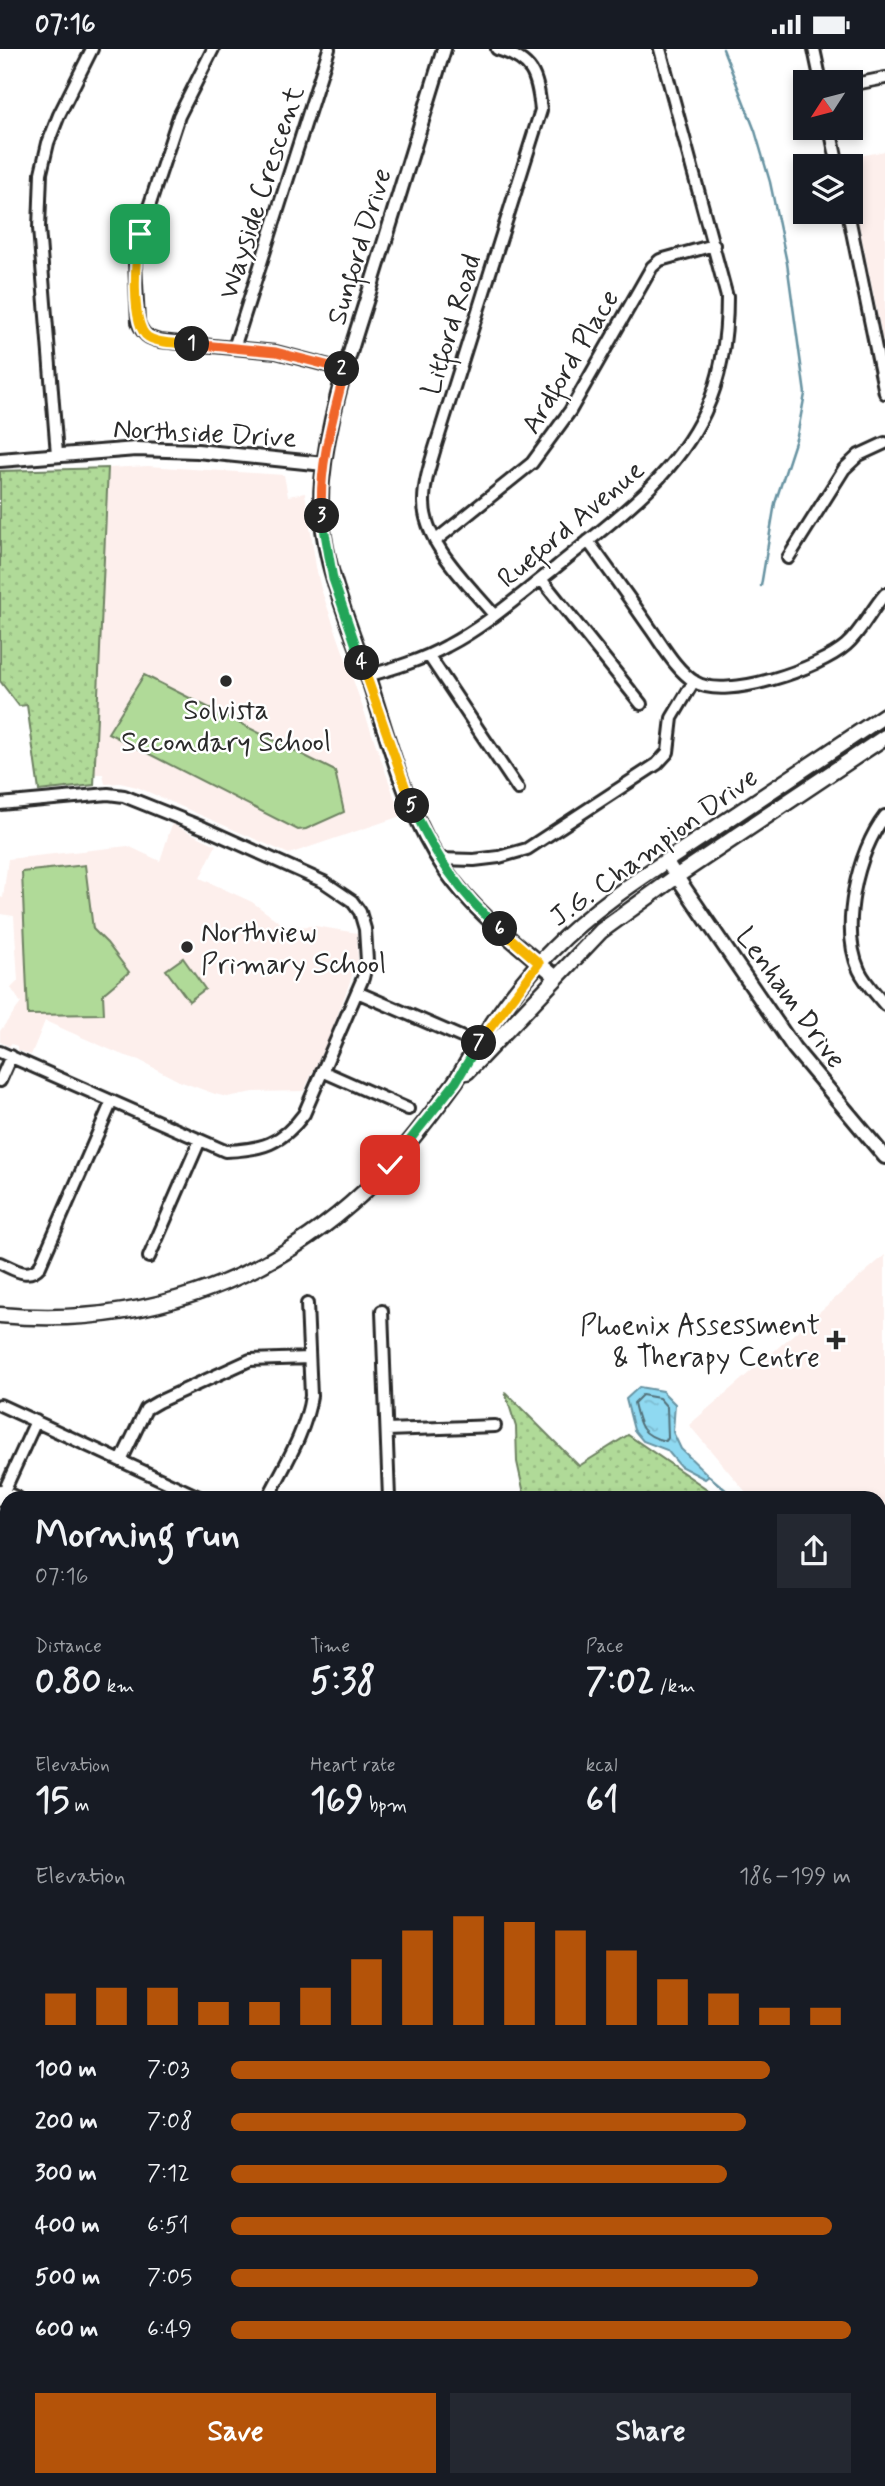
<!DOCTYPE html>
<html lang="en">
<head>
<meta charset="utf-8">
<style>
	body { margin:0; font-family:Mynerve,sans-serif; background:#242831; color:#f1f3f6; height:100vh; display:flex; flex-direction:column; font-size:26px; white-space:nowrap }
	* { box-sizing:border-box; margin:0 }
	p { font-size:23px; color:#9ea1a6 }
	.icon { flex:none; width:38px; height:38px; fill:none; stroke:currentColor; stroke-width:2; stroke-linecap:round; stroke-linejoin:round }
	.map { position:relative; flex:1; overflow:hidden }
	.drawer { position:absolute; left:0px; top:1442px; width:886px; height:996px; display:flex; flex-direction:column; background:#171b24; border-radius:21px 21px 0 0; box-shadow:0 4px 10px #0003 }
	.drawer>* { flex:none }
	.needle { width:46px; rotate:234deg }
	.controls { position:absolute; left:793px; top:21px; display:grid; gap:14px }
	.controls a { display:grid; place-items:center; width:70px; height:70px; border-radius:0px; background:#171b24; box-shadow:0 4px 10px #0003; font-size:35px }
	.pin { position:absolute; display:grid; place-items:center; width:60px; height:60px; color:#fff; margin:-30px; border-radius:14px; box-shadow:0 4px 10px #0006 }
	.km { position:absolute; width:35px; height:35px; margin:-18px; border-radius:50%; background:#222; color:#fff; font-size:19px; line-height:35px; text-align:center }
	.round { display:grid; place-items:center; flex:none; width:74px; height:74px; border-radius:0px; background:#242831 }
	.overview { display:flex; align-items:center; justify-content:space-between; height:119px; padding:0 35px }
	h1 { font-size:38px; font-weight:700; line-height:52px }
	.metrics { display:grid; grid-template-columns:repeat(3,1fr); gap:10px; height:119px; padding:7px 35px }
	.metrics div { display:grid; align-content:center }
	.metrics b { font-size:35px; font-weight:700 }
	.metrics small { font-size:19px; font-weight:400 }
	.metrics p { font-size:19px }
	.chart { height:196px; padding:14px 35px }
	.chart p { display:flex; justify-content:space-between }
	.chart svg { width:100%; height:126px; margin-top:7px; stroke:#b45309; stroke-width:6 }
	.button { display:flex; gap:14px; margin-top:auto; padding:14px 35px }
	.button a { flex:1; height:80px; border-radius:0px; background:#b45309; color:#fff; font-size:28px; font-weight:700; line-height:80px; text-align:center }
	.button a+a { background:#242831; color:#f1f3f6 }
	ul { padding:0 35px; list-style:none; font-size:23px }
	li { display:grid; grid-template-columns:112px 84px 1fr; align-items:center; height:52px }
	li i { height:18px; border-radius:9px; background:#b45309 }
	.status { display:flex; justify-content:space-between; align-items:center; height:49px; padding:0 35px; background:#171b24; direction:ltr }
	.status svg { height:19px; fill:currentColor }
	.map>svg:first-child { display:block }
	.built { fill:#fdefec }
	.green { fill:url(#green-dots); stroke:#6e8262; stroke-width:2 }
	.pitch { fill:#b0da98; stroke:#6e8262; stroke-width:2 }
	.water { fill:url(#water-ripples); stroke:#6793a2; stroke-width:2 }
	.lines { fill:none; stroke-linecap:round; stroke-linejoin:round }
	.shore { stroke:#53717a; stroke-width:2 }
	.stream { stroke:#6793a2; stroke-width:2.5 }
	.minor-casing { stroke:#2b2b2b; stroke-width:16 }
	.tertiary-casing { stroke:#2b2b2b; stroke-width:18 }
	.secondary-casing { stroke:#2b2b2b; stroke-width:19 }
	.minor { stroke:#fff; stroke-width:10 }
	.tertiary { stroke:#fff; stroke-width:12 }
	.secondary { stroke:#fff; stroke-width:14 }
	.split-1-casing { stroke:#fff; stroke-width:14 }
	.split-2-casing { stroke:#fff; stroke-width:14 }
	.split-3-casing { stroke:#fff; stroke-width:14 }
	.split-4-casing { stroke:#fff; stroke-width:14 }
	.split-5-casing { stroke:#fff; stroke-width:14 }
	.split-6-casing { stroke:#fff; stroke-width:14 }
	.split-7-casing { stroke:#fff; stroke-width:14 }
	.split-8-casing { stroke:#fff; stroke-width:14 }
	.split-1 { stroke:#f5b400; stroke-width:9 }
	.split-2 { stroke:#f0652b; stroke-width:9 }
	.split-3 { stroke:#f0652b; stroke-width:9 }
	.split-4 { stroke:#22a559; stroke-width:9 }
	.split-5 { stroke:#f5b400; stroke-width:9 }
	.split-6 { stroke:#22a559; stroke-width:9 }
	.split-7 { stroke:#f5b400; stroke-width:9 }
	.split-8 { stroke:#22a559; stroke-width:9 }
	.poi-dot { fill:#2b2b2b; stroke:#fff; stroke-width:2.5 }
	.labels { text-anchor:middle; stroke-width:5; stroke-linejoin:round; paint-order:stroke }
	.street-label { font-size:28px; fill:#2b2b2b; stroke:#fff }
	.poi-label { font-size:28px; fill:#2b2b2b; stroke:#fff }
</style>
</head>
<body>
<div class="status"><b>07:16</b><svg viewBox="0 0 49 12"><path d="M0 12V9h3v3zM5 12V6h3v6zM10 12V3h3v9zM15 12V0h3v12zM26 1h20v11H26zM47 4h2v5h-2z"/></svg></div>
<div class="map">
<svg width="885" height="2437" viewBox="0 0 885 2437">
	<defs>
		<pattern id="green-dots" width="8" height="8" patternUnits="userSpaceOnUse" patternTransform="scale(1.75)"><rect width="8" height="8" fill="#b0da98"/><path d="M2 2h.1M6 6h.1" fill="none" stroke="#98bb83" stroke-width="1.8" stroke-linecap="round"/></pattern>
		<pattern id="water-ripples" width="26" height="14" patternUnits="userSpaceOnUse" patternTransform="scale(1.75)"><rect width="26" height="14" fill="#8fd9f1"/><path d="M2 4q2-2 4 0t4 0M15 11q2-2 4 0t4 0" fill="none" stroke="#7cbacf"/></pattern>
	</defs>
	<rect width="100%" height="100%" fill="#fff"/>
	<filter id="ink" filterUnits="userSpaceOnUse"><feTurbulence type="fractalNoise" baseFrequency=".0143" numOctaves="2"/><feDisplacementMap in="SourceGraphic" scale="14" xChannelSelector="R" yChannelSelector="G"/><feConvolveMatrix kernelMatrix="1 2 1 2 8 2 1 2 1" color-interpolation-filters="sRGB"/></filter>
	<g filter="url(#ink)">
		<path class="built" d="M 885,102 L 885,301 L 851,136 L 850,117 L 847,117 L 845,110 Z
			M 148,417 L 284,426 L 288,447 L 305,444 L 316,518 L 321,540 L 401,767 L 289,805 L 137,738 L 120,734 L 105,735 L 103,725 L 94,725 L 108,419 Z
			M 172,775 L 216,796 L 200,829 L 252,853 L 286,878 L 315,877 L 357,884 L 358,911 L 332,981 L 304,1042 L 254,1043 L 227,1048 L 215,1045 L 179,1032 L 139,1011 L 120,1005 L 45,972 L 31,1006 L 17,1001 L 17,997 L 11,995 L 9,997 L 0,993 L 0,982 L 21,954 L 11,939 L 18,932 L 14,867 L 0,865 L 0,848 L 3,849 L 8,810 L 128,797 L 160,812 Z
			M 885,1206 L 885,1465 L 879,1471 L 878,1449 L 751,1449 L 689,1376 Z
			M 878,1701 L 885,1703 L 885,2017 L 878,2015 Z
			M 885,2238 L 885,2437 L 871,2437 L 871,2431 L 878,2431 L 878,2251 L 881,2248 L 878,2242 Z"/>
		<path class="green" d="M 108,419 L 94,736 L 39,742 L 27,656 L 19,657 L 0,632 L 0,422 Z
			M 505,1343 L 579,1417 L 628,1386 L 720,1449 L 525,1449 L 517,1413 L 516,1378 Z
			M 885,1465 L 885,1585 L 879,1582 L 878,1471 Z
			M 879,1731 L 885,1734 L 885,1786 L 879,1794 Z"/>
		<path class="pitch" d="M 144,626 L 335,722 L 344,763 L 306,780 L 298,781 L 108,684 Z
			M 85,816 L 93,880 L 107,894 L 129,923 L 103,945 L 104,965 L 28,966 L 22,823 Z
			M 183,909 L 205,940 L 189,952 L 166,921 Z
			M 879,1847 L 885,1853 L 885,1930 L 879,1930 Z
			M 885,2253 L 885,2311 L 879,2316 L 879,2258 Z"/>
		<path class="water" d="M 639,1338 L 662,1342 L 675,1355 L 673,1383 L 681,1400 L 709,1427 L 705,1430 L 680,1417 L 667,1401 L 643,1392 L 634,1381 L 626,1350 Z"/>
		<g class="lines">
			<path class="shore" d="M 642,1346 L 659,1349 L 667,1358 L 668,1389 L 666,1392 C 641,1387 639,1376 634,1354 Z"/>
			<path class="stream" d="M 723,0 L 755,82 L 770,133 L 787,214 L 805,345 L 797,387 L 775,454 L 761,537
				M 709,1427 L 735,1449
				M 0,2259 L 7,2248
				M 408,2437 L 413,2431"/>
			<g class="minor-casing">
				<path id="minor" d="M 213,0 L 179,67 L 140,185 L 135,214 L 138,273 C 143,286 148,289 160,292 L 276,303 L 345,321
					M 814,0 L 821,33
					M 850,36 L 885,29
					M 830,79 L 838,117
					M 848,163 L 885,344
					M 234,299 L 329,0
					M 57,405 L 39,179 L 41,124 L 48,94 L 59,66 L 92,0
					M 435,492 L 532,414 L 570,362 L 652,218 L 660,211 L 714,196
					M 588,492 C 609,521 630,550 650,579 C 663,597 676,621 695,633 C 726,652 820,619 846,596 C 862,582 871,561 885,545
					M 788,509 L 844,420 L 859,406 L 885,394
					M 541,530 L 641,655
					M 494,566 C 469,536 423,494 424,452 C 424,434 430,416 435,399 L 541,61 C 537,25 533,11 497,0
					M 429,607 L 518,740
					M 367,627 C 395,619 422,611 447,597 C 486,577 520,546 555,519 C 611,473 673,431 705,363 C 722,327 727,287 727,248 L 660,0
					M 0,755 L 108,745 L 124,747 L 204,779 L 324,833 L 352,852 L 360,863 L 365,880 L 367,912 L 363,929 L 304,1065 C 282,1095 261,1101 225,1102 L 0,1003
					M 885,767 C 857,803 840,878 859,921 C 865,934 876,945 885,956
					M 438,810 L 474,811 L 499,808 L 527,800 L 657,715 L 668,703 L 672,669 L 694,632
					M 357,943 L 461,988
					M 322,1022 L 408,1060
					M 0,1032 L 11,1007
					M 149,1208 L 200,1091
					M 0,1214 C 14,1220 28,1231 40,1217 L 112,1052
					M 382,1262 L 389,1449
					M 0,1356 L 201,1449
					M 387,1381 L 495,1377
					M 121,1412 L 146,1360 L 158,1353 L 250,1311 L 309,1309
					M 0,1441 L 18,1449
					M 268,1449 C 284,1417 306,1383 311,1347 L 307,1255
					M 0,1451 L 36,1372
					M 0,1608 L 7,1617
					M 878,1660 L 885,1661
					M 0,2013 L 7,2002
					M 878,2180 L 885,2167
					M 490,2437 L 496,2431"/>
			</g>
			<g class="tertiary-casing">
				<path id="tertiary" d="M 444,0 C 420,79 395,158 371,237 C 351,301 328,366 322,432 C 315,501 347,567 369,631 C 390,696 407,765 446,822 C 475,864 517,895 556,928
					M 0,411 L 136,400 L 197,402 L 324,415
					M 666,812 L 794,999 L 885,1108
					M 0,1746 L 7,1755
					M 878,2062 L 885,2064"/>
			</g>
			<g class="secondary-casing">
				<path id="secondary" d="M 467,1023 L 601,882 L 677,827 L 885,688
					M 0,1266 C 135,1279 265,1236 364,1143 C 397,1111 426,1073 453,1036 C 462,1024 468,1010 477,998 C 499,964 523,929 552,901 C 595,857 648,824 699,790 C 761,748 823,707 885,666"/>
			</g>
			<use href="#minor" class="minor"/>
			<use href="#tertiary" class="tertiary"/>
			<use href="#secondary" class="secondary"/>
		</g>
	</g>
	<g class="lines" filter="url(#ink)">
		<g class="split-1-casing">
			<path id="split-1" d="M 140,185 C 135,203 130,277 148,288 C 160,295 179,294 192,295"/>
		</g>
		<g class="split-2-casing">
			<path id="split-2" d="M 192,295 L 276,303 L 342,320"/>
		</g>
		<g class="split-3-casing">
			<path id="split-3" d="M 322,467 C 318,417 333,369 345,321 L 342,320"/>
		</g>
		<g class="split-4-casing">
			<path id="split-4" d="M 322,467 L 333,530 L 362,614"/>
		</g>
		<g class="split-5-casing">
			<path id="split-5" d="M 362,614 L 412,757"/>
		</g>
		<g class="split-6-casing">
			<path id="split-6" d="M 412,757 C 436,807 458,843 500,880"/>
		</g>
		<g class="split-7-casing">
			<path id="split-7" d="M 479,994 L 539,914 L 500,880"/>
		</g>
		<g class="split-8-casing">
			<path id="split-8" d="M 390,1116 L 456,1033 L 479,994"/>
		</g>
		<use href="#split-1" class="split-1"/>
		<use href="#split-2" class="split-2"/>
		<use href="#split-3" class="split-3"/>
		<use href="#split-4" class="split-4"/>
		<use href="#split-5" class="split-5"/>
		<use href="#split-6" class="split-6"/>
		<use href="#split-7" class="split-7"/>
		<use href="#split-8" class="split-8"/>
	</g>
	<g class="poi-dot">
		<circle cx="226" cy="632" r="7"/>
		<circle cx="187" cy="898" r="7"/>
		<path d="M832.5 1280.5h7v7h7v7h-7v7h-7v-7h-7v-7h7z"/>
	</g>
	<g class="labels">
		<g class="street-label">
			<text transform="translate(260 143) rotate(-72)" y="10">Wayside Crescent</text>
			<text transform="translate(358 197) rotate(-73)" y="10">Sunford Drive</text>
			<text transform="translate(450 275) rotate(-73)" y="10">Litford Road</text>
			<text transform="translate(569 312) rotate(-59)" y="10">Ardford Place</text>
			<text transform="translate(205 383) rotate(3)" y="10">Northside Drive</text>
			<text transform="translate(570 474) rotate(-40)" y="10">Rueford Avenue</text>
			<text transform="translate(653 797) rotate(-36)" y="10">J.G. Champion Drive</text>
			<text transform="translate(792 948) rotate(54)" y="10">Lenham Drive</text>
		</g>
		<g class="poi-label">
			<text x="226" y="670">Solvista<tspan x="226" dy="32">Secondary School</tspan></text>
			<text x="201" y="892" text-anchor="start">Northview<tspan x="201" dy="32">Primary School</tspan></text>
			<text x="820" y="1285" text-anchor="end">Phoenix Assessment<tspan x="820" dy="32">&amp; Therapy Centre</tspan></text>
		</g>
	</g>
</svg>
<div class="controls">
<a><svg class="needle" viewBox="-14 -14 28 28"><path d="M0-13l5 13h-10z" fill="#e53935"/><path d="M0 13l5-13h-10z" fill="#9ea1a6"/></svg></a>
<a><svg class="icon" aria-label="layers" viewBox="0 0 24 24"><path d="M12 4l9 5-9 5-9-5zM3 14l9 5 9-5"/></svg></a>
</div>
<div class="pin" style="left:140px;top:185px;background:#1e9e55"><svg class="icon" aria-label="arrive" viewBox="0 0 24 24"><path d="M6 21V4h12l-3 4 3 4H6"/></svg></div>
<div class="pin" style="left:390px;top:1116px;background:#d93025"><svg class="icon" aria-label="check" viewBox="0 0 24 24"><path d="M5 12l5 5 9-10"/></svg></div>
<b class="km" style="left:192px;top:295px">1</b>
<b class="km" style="left:342px;top:320px">2</b>
<b class="km" style="left:322px;top:467px">3</b>
<b class="km" style="left:362px;top:614px">4</b>
<b class="km" style="left:412px;top:757px">5</b>
<b class="km" style="left:500px;top:880px">6</b>
<b class="km" style="left:479px;top:994px">7</b>
<section class="drawer">
<div class="overview"><div><h1>Morning run</h1><p>07:16</p></div><a class="round"><svg class="icon" aria-label="share" viewBox="0 0 24 24"><path d="M12 15V3M7 8l5-5 5 5M5 13v7h14v-7"/></svg></a></div>
<div class="metrics">
<div><p>Distance</p><b>0.80<small> km</small></b></div>
<div><p>Time</p><b>5:38</b></div>
<div><p>Pace</p><b>7:02<small> /km</small></b></div>
</div>
<div class="metrics">
<div><p>Elevation</p><b>15<small> m</small></b></div>
<div><p>Heart rate</p><b>169<small> bpm</small></b></div>
<div><p>kcal</p><b>61</b></div>
</div>
<div class="chart"><p><span>Elevation</span>186–199 m</p>
<svg viewBox="0 0 160 44" preserveAspectRatio="none"><path d="M5 44V33M15 44V31M25 44V31M35 44V36M45 44V36M55 44V31M65 44V21M75 44V11M85 44V6M95 44V8M105 44V11M115 44V18M125 44V28M135 44V33M145 44V38M155 44V38"/></svg>
</div>
<ul>
<li><b>100 m</b>7:03<i style="width:87%"></i></li>
<li><b>200 m</b>7:08<i style="width:83%"></i></li>
<li><b>300 m</b>7:12<i style="width:80%"></i></li>
<li><b>400 m</b>6:51<i style="width:97%"></i></li>
<li><b>500 m</b>7:05<i style="width:85%"></i></li>
<li><b>600 m</b>6:49<i style="width:100%"></i></li>
</ul>
<div class="button"><a>Save</a><a>Share</a></div>
</section>
</div>
</body>
</html>
